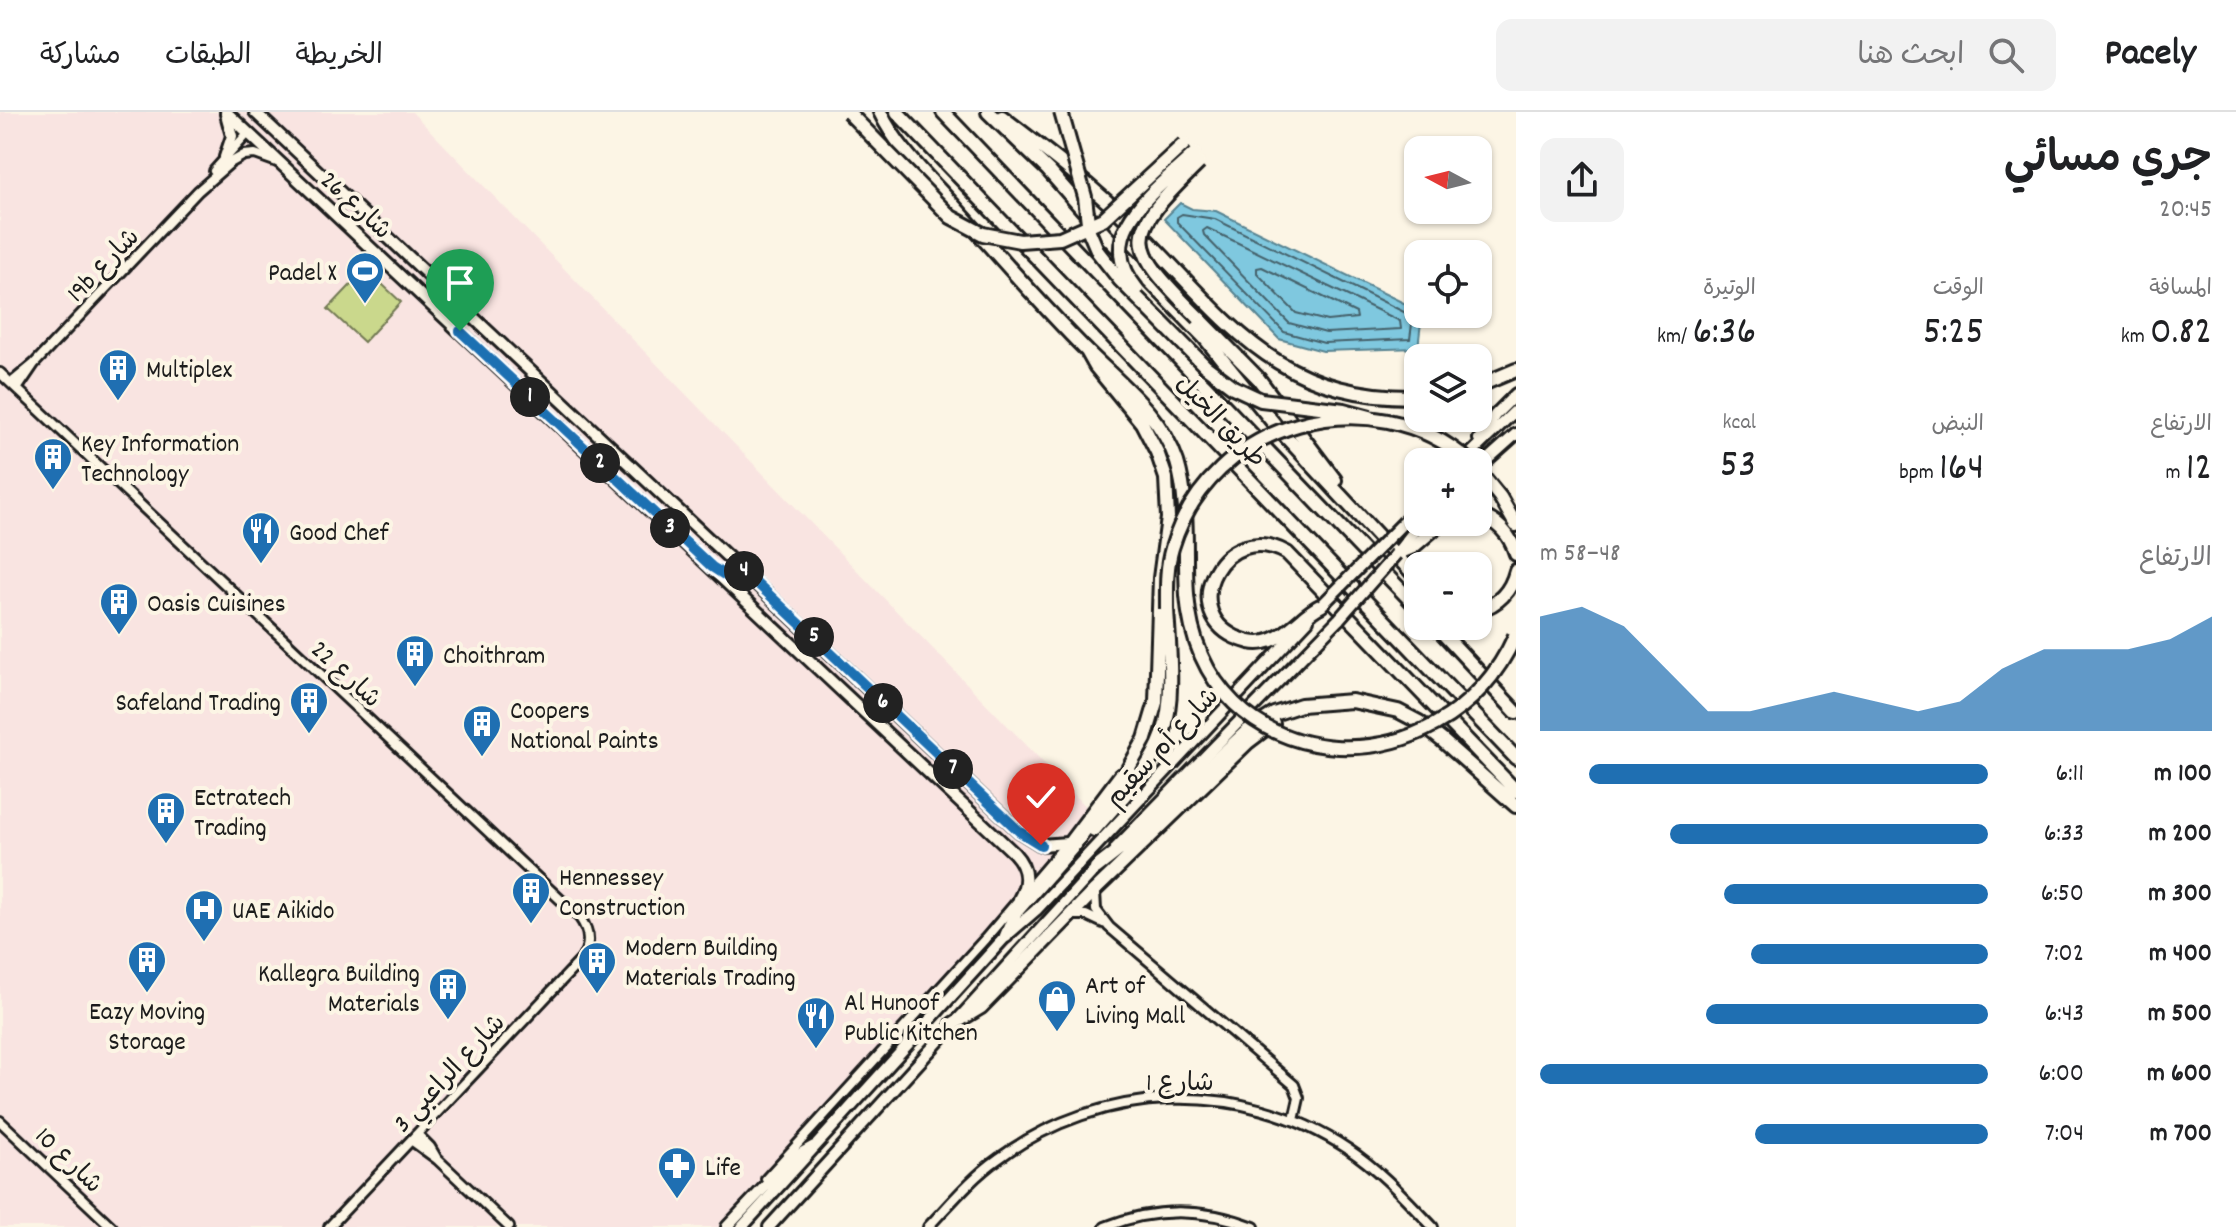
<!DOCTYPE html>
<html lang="ar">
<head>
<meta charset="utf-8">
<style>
	body { margin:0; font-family:Dekko,"Playpen Sans Arabic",sans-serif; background:#f2f2f2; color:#202124; direction:rtl; height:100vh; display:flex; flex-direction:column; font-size:30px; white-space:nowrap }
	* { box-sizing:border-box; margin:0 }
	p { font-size:26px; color:#757577 }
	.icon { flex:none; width:44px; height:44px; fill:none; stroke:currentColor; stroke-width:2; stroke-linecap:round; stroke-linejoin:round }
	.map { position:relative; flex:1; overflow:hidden; direction:ltr }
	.side { display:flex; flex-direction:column; background:#fff; width:720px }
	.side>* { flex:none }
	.needle { width:52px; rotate:277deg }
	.fabs { position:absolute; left:1404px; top:24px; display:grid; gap:16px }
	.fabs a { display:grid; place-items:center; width:88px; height:88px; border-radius:16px; background:#fff; box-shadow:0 2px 6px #0004; font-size:40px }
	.pin { position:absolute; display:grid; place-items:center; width:68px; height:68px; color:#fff; margin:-82px -34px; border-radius:50% 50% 50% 0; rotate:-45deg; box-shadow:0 0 8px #0007 }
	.pin .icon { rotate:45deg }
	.km { position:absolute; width:40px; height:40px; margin:-20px; border-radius:50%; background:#222; color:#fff; font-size:22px; line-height:40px; text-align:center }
	.round { display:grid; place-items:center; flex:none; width:84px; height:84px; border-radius:16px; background:#f2f2f2 }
	.headline { display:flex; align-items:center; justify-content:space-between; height:136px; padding:0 24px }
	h1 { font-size:44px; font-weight:600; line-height:60px }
	.figures { display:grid; grid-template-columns:repeat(3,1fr); gap:12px; height:136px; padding:8px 24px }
	.figures div { display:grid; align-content:center }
	.figures b { font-size:40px; font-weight:600 }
	.figures small { font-size:22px; font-weight:400 }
	.figures p { font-size:22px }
	.chart { height:224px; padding:16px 24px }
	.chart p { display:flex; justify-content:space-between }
	.chart svg { width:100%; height:144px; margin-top:8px; fill:#1f6fb2; opacity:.7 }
	ul { padding:0 24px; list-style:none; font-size:26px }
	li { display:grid; grid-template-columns:128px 96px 1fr; align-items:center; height:60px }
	li i { height:20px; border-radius:10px; background:#1f6fb2 }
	header { display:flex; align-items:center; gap:48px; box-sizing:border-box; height:112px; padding:0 40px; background:#fff; border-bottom:2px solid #e0e0e0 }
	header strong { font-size:38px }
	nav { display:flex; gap:44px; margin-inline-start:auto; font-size:28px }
	.search { width:560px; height:72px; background:#f2f2f2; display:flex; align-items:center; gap:20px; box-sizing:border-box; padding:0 28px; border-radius:16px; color:#757577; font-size:30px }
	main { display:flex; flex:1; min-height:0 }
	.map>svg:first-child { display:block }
	.built { fill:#f9e4e1 }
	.green { fill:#cad88c; stroke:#737a54; stroke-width:2 }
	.water { fill:#7fc8df; stroke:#578391; stroke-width:2 }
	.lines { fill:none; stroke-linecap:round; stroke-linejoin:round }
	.shore { stroke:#44616a; stroke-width:2 }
	.minor-casing { stroke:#1c1c1c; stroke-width:14 }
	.major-casing { stroke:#1c1c1c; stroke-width:16 }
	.highway-casing { stroke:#1c1c1c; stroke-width:18 }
	.minor { stroke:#fcf5e5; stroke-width:8 }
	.major { stroke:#fcf5e5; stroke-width:10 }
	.highway { stroke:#fcf5e5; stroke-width:12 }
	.major-bridge-casing { stroke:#1c1c1c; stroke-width:16; stroke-linecap:butt }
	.highway-bridge-casing { stroke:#1c1c1c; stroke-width:18; stroke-linecap:butt }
	.major-bridge { stroke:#fcf5e5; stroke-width:10 }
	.highway-bridge { stroke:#fcf5e5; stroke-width:12 }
	.route-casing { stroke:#fff; stroke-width:16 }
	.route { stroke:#1f6fb2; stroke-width:10 }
	.labels { text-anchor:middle; stroke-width:8; stroke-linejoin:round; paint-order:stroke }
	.street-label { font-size:26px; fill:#1c1c1c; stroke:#fcf5e5 }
	.poi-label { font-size:26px; fill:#1c1c1c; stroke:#fcf5e5; text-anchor:start }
</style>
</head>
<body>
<header>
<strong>Pacely</strong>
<div class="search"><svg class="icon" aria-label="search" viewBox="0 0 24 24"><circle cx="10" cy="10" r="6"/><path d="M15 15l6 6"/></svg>ابحث هنا</div>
<nav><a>الخريطة</a><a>الطبقات</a><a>مشاركة</a></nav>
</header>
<main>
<section class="side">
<div class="headline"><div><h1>جري مسائي</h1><p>20:45</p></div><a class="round"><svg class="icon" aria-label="share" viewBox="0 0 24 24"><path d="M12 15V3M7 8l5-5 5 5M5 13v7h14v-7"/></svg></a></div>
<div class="figures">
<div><p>المسافة</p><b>0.82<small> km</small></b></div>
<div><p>الوقت</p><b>5:25</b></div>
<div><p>الوتيرة</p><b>6:36<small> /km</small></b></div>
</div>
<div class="figures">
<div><p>الارتفاع</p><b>12<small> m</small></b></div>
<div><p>النبض</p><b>164<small> bpm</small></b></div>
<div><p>kcal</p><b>53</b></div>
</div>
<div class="chart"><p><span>الارتفاع</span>48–58 m</p>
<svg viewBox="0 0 160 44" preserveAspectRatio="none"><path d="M0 44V9L10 6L20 12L30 25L40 38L50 38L60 35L70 32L80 35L90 38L100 35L110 25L120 19L130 19L140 19L150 16L160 9V44z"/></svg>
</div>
<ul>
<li><b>100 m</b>6:11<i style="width:89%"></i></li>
<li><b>200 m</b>6:33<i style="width:71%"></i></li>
<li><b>300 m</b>6:50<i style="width:59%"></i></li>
<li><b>400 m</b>7:02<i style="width:53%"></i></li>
<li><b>500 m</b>6:43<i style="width:63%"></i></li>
<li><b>600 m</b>6:00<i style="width:100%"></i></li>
<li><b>700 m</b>7:04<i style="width:52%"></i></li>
</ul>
</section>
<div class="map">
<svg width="1516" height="1115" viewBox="0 0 1516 1115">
	<rect width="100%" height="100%" fill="#fcf5e5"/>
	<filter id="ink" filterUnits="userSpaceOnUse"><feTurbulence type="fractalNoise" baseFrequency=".0125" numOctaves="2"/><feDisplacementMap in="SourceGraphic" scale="16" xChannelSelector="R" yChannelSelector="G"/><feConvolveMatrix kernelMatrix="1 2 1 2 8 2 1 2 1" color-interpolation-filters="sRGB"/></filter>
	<g filter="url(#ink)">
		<path class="built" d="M 0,0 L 412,0 L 1102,711 L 1095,719 L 1108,733 L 735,1115 L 0,1115 Z"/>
		<path class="green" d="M 366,157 L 401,190 L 364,230 L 328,197 Z"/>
		<path class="water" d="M 1180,91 L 1192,97 L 1216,99 L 1418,198 L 1421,210 L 1418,236 L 1323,239 L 1279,227 L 1164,107 Z"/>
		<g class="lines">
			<path class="shore" d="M 1182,102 L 1215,107 L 1410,203 L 1412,212 L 1410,227 L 1324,231 L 1284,220 L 1177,110 L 1177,105 Z
				M 1207,116 L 1400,209 L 1401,217 L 1326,221 L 1289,211 L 1204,123 L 1203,119 Z
				M 1262,155 L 1356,201 L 1357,206 L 1327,209 L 1296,201 L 1257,161 L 1257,156 Z"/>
			<g class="minor-casing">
				<path id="minor" d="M 214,59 L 248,21
					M 0,261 L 580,806 C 590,820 591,833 582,847 L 329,1115
					M 11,271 L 34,252 L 198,79 L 230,51 L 244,43 L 255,42 L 277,50
					M 17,277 L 34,252
					M 1095,779 L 1096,798 L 1109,815 L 1294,973 L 1299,986 L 1294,1008
					M 1071,803 L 1086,803 L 1103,811
					M 0,1009 L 112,1115
					M 417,1022 L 430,1035 L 437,1047
					M 411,1028 L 437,1047 L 509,1115
					M 766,1067 L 985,827 L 1067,731 L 1119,662
					M 928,1115 C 950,1092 971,1066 998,1047 C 1101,971 1241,966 1348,1037 C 1380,1058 1406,1087 1433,1115
					M 1105,1115 C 1154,1095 1205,1096 1254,1115"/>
			</g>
			<g class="major-casing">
				<path id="major" d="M 226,0 L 1014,741 C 1027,755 1029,770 1019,787
					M 255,0 L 1020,720 L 1041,733 L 1067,731
					M 225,45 L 232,24 L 226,2
					M 1479,327 L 1495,303 L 1516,282
					M 1462,350 L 1516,298
					M 1478,356 L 1516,322
					M 1396,442 L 1421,410
					M 1116,736 L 1339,507
					M 727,1115 L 791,1047 L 814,1034
					M 742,1115 L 1006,824 L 1036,798 L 1308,508
					M 769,1115 L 1099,753"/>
			</g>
			<g class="highway-casing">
				<path id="highway" d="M 880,0 C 897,36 929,66 955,95 C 998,143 1041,193 1086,238 C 1121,273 1161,302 1177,350 C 1190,392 1184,440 1187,483
					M 897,0 L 1516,646
					M 943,0 L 1418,496
					M 988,0 L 1048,58 L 1106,124 L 1204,225 L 1276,314 L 1418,467
					M 1002,5 C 1048,40 1095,76 1137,118 C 1228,208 1274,287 1418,285
					M 1199,206 L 1258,266 L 1335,368
					M 1478,274 L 1516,258
					M 1478,358 L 1500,385 L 1516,413
					M 1478,403 C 1498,409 1510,422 1516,442
					M 1396,442 L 1413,435 L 1442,410
					M 1322,493 C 1301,503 1288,525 1265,530 C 1255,533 1245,529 1235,525 C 1177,497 1224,406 1287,441 L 1516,679
					M 1478,498 C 1498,493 1511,479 1516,459
					M 1436,514 L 1516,600
					M 1094,718 C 1119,689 1150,659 1163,622 C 1175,586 1169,534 1167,497
					M 1096,756 L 1128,731 L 1247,619 L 1274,602 L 1301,593 L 1352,589 L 1398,599 L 1419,610 L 1443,629 L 1516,694
					M 1006,824 L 1016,800 L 1072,736 L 1123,666 L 1145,627 L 1156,590 L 1160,466 L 1168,406 L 1166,366 L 1157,340 L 1142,311 L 1096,255 L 1087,239
					M 953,912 L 981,895 L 1095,778 L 1248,630 L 1273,611"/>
			</g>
			<use href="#minor" class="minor"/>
			<use href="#major" class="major"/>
			<use href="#highway" class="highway"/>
			<g class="major-bridge-casing">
				<path id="major-bridge" d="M 1322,493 L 1418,396
					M 1339,507 L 1396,442"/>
			</g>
			<g class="highway-bridge-casing">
				<path id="highway-bridge" d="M 848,0 L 951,105 L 983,122 L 1020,129 L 1060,126 L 1103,107 L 1184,32
					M 1061,0 L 1085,85 L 1089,119 L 1098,140 L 1120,168 L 1205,254 L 1233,275 L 1261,288 L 1344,298 L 1370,305
					M 1137,177 C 1090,120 1157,78 1195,41
					M 1199,206 C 1124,131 1123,125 1199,51
					M 1187,483 C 1201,670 1443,686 1515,524
					M 1167,497 C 1167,476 1166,456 1172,436 C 1210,309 1372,263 1470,350"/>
			</g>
			<use href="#major-bridge" class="major-bridge"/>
			<use href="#highway-bridge" class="highway-bridge"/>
		</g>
	</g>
	<g class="lines" filter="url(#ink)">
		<g class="route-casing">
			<path id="route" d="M 460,219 L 712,455 L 729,466 L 742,457 L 1020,720 L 1041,733"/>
		</g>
		<use href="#route" class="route"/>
	</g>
	<defs>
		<g id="stadium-pin" transform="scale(2)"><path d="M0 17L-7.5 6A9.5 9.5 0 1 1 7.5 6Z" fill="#1f6fb2" stroke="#fcf5e5"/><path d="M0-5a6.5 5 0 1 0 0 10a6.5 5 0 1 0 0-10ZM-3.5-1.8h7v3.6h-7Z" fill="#fff"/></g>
		<g id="building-pin" transform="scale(2)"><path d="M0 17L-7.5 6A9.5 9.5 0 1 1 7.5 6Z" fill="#1f6fb2" stroke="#fcf5e5"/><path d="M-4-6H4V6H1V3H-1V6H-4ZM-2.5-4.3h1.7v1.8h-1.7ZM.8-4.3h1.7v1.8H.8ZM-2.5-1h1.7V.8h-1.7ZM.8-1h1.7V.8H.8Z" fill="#fff"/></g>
		<g id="restaurant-pin" transform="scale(2)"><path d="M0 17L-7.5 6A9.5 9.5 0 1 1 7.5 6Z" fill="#1f6fb2" stroke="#fcf5e5"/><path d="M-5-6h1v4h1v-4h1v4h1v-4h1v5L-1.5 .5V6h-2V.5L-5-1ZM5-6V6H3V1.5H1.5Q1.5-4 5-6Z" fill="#fff"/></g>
		<g id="hospital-pin" transform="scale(2)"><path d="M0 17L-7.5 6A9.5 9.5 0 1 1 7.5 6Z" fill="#1f6fb2" stroke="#fcf5e5"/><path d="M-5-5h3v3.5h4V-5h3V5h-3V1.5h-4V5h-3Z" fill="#fff"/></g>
		<g id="shop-pin" transform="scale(2)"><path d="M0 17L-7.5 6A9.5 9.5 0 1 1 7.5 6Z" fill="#1f6fb2" stroke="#fcf5e5"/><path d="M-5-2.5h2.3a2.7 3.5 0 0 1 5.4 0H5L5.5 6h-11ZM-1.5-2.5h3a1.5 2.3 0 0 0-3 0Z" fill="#fff"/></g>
		<g id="pharmacy-pin" transform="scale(2)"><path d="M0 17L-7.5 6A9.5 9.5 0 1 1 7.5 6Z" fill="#1f6fb2" stroke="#fcf5e5"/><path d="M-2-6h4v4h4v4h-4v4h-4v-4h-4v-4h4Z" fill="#fff"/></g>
	</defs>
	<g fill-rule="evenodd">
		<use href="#stadium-pin" x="365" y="159"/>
		<use href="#building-pin" x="118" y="256"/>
		<use href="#building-pin" x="53" y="345"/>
		<use href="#restaurant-pin" x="261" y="419"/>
		<use href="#building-pin" x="119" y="490"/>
		<use href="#building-pin" x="415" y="542"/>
		<use href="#building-pin" x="309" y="589"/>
		<use href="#building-pin" x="482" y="612"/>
		<use href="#building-pin" x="166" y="699"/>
		<use href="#building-pin" x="531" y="779"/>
		<use href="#hospital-pin" x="204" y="797"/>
		<use href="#building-pin" x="147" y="848"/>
		<use href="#building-pin" x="597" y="849"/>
		<use href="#building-pin" x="448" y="875"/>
		<use href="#shop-pin" x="1057" y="887"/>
		<use href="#restaurant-pin" x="816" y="904"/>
		<use href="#pharmacy-pin" x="677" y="1054"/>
	</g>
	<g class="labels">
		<g class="street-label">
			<text transform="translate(357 92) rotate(43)" y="9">شارع 26</text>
			<text transform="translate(102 152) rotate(-46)" y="9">19b شارع</text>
			<text transform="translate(1222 308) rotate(46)" y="9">طريق الخيل</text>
			<text transform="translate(347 561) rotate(43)" y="9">شارع 22</text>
			<text transform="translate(1161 634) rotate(-47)" y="9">شارع أم سقيم</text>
			<text transform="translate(448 960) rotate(-47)" y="9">شارع الراعبي 3</text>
			<text x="1180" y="978">شارع 1</text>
			<text transform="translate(70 1047) rotate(44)" y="9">شارع 10</text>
		</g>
		<g class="poi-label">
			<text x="337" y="168" text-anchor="end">Padel X</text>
			<text x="146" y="265">Multiplex</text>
			<text x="81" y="339">Key Information<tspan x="81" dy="30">Technology</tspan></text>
			<text x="289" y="428">Good Chef</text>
			<text x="147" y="499">Oasis Cuisines</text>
			<text x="443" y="551">Choithram</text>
			<text x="281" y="598" text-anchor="end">Safeland Trading</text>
			<text x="510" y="606">Coopers<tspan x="510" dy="30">National Paints</tspan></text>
			<text x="194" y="693">Ectratech<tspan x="194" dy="30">Trading</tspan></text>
			<text x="559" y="773">Hennessey<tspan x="559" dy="30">Construction</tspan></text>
			<text x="232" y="806">UAE Aikido</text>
			<text x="625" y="843">Modern Building<tspan x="625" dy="30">Materials Trading</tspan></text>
			<text x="420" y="869" text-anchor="end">Kallegra Building<tspan x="420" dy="30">Materials</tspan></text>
			<text x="1085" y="881">Art of<tspan x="1085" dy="30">Living Mall</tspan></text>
			<text x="844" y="898">Al Hunoof<tspan x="844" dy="30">Public Kitchen</tspan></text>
			<text x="147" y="907" text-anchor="middle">Eazy Moving<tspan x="147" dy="30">Storage</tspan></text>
			<text x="705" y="1063">Life</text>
		</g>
	</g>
</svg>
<div class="fabs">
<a><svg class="needle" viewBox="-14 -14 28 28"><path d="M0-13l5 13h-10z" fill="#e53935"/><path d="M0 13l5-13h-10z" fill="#757577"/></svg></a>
<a><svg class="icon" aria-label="locate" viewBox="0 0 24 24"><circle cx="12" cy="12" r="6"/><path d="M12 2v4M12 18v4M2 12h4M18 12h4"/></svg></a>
<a><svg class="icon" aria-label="layers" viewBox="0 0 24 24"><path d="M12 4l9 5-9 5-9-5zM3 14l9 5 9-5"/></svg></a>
<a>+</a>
<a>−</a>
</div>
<div class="pin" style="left:460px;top:219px;background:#1e9e55"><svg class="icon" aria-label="arrive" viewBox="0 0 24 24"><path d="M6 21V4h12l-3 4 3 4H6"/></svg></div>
<div class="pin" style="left:1041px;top:733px;background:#d93025"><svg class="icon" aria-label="check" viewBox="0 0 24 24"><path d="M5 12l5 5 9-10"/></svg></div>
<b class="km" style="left:530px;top:285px">1</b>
<b class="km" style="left:600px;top:351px">2</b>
<b class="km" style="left:670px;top:416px">3</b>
<b class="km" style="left:744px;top:459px">4</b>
<b class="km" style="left:814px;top:525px">5</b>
<b class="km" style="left:883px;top:591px">6</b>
<b class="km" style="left:953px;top:657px">7</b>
</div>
</main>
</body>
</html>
